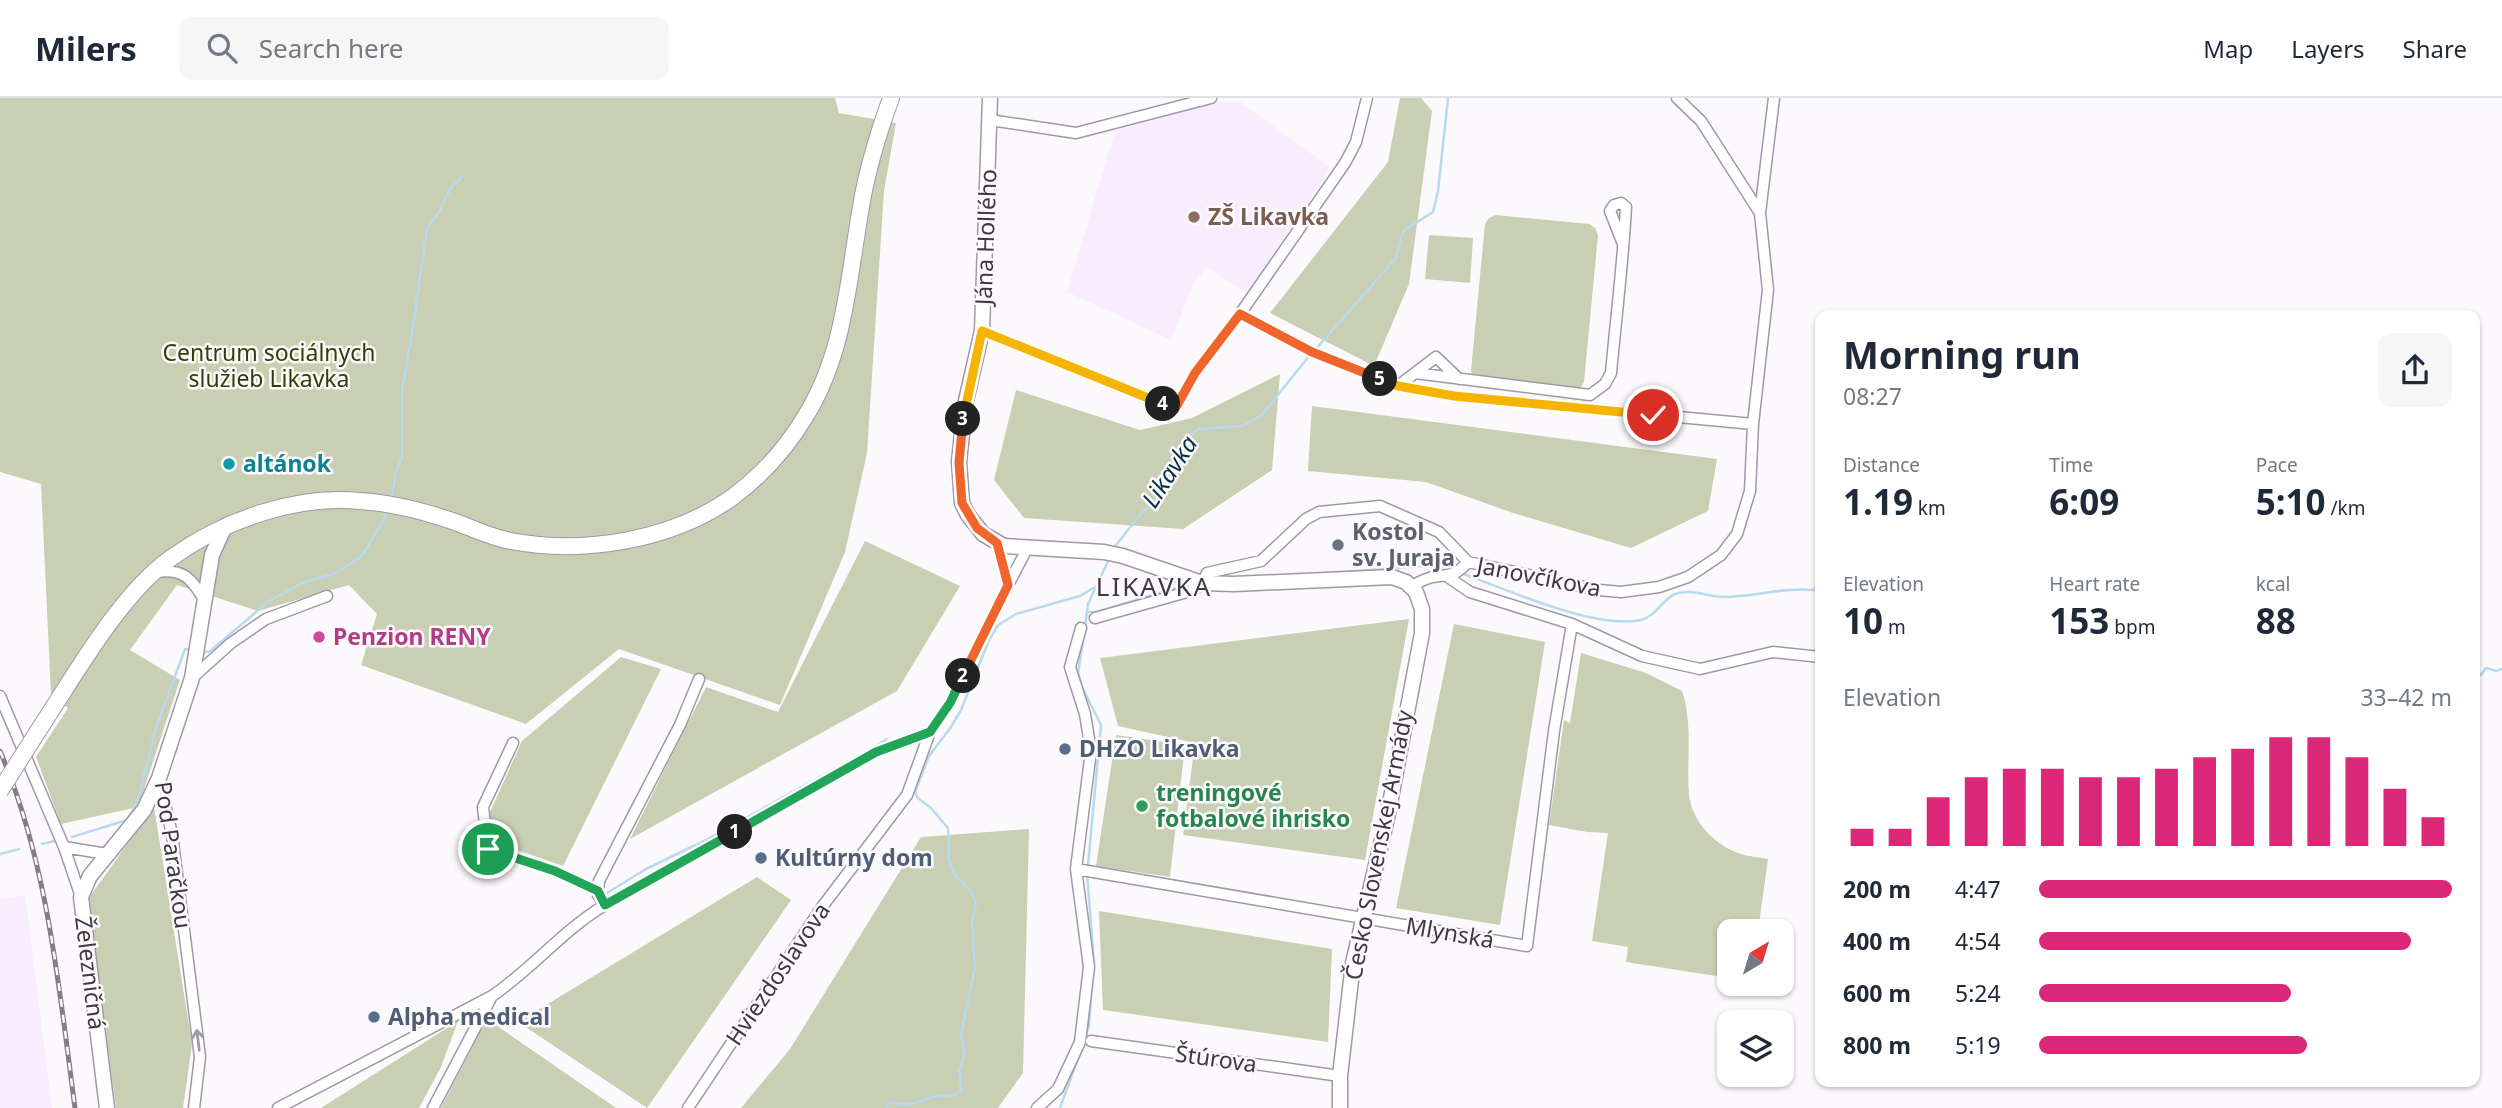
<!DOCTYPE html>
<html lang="en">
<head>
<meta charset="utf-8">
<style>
	body { margin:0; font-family:"Noto Sans",sans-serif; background:#f6f6f7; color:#1f2937; height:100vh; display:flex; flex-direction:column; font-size:26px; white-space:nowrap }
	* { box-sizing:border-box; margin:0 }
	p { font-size:23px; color:#747a83 }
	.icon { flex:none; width:38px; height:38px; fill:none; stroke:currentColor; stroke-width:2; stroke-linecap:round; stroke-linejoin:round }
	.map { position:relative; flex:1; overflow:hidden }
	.side { position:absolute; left:1815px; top:212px; width:665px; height:777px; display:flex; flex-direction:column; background:#fff; border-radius:14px; box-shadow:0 2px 5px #0004 }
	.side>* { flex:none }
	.needle { width:46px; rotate:38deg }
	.fabs { position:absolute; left:1717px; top:821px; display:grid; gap:14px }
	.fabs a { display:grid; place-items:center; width:77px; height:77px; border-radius:14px; background:#fff; box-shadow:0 2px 5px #0004; font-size:35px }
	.pin { position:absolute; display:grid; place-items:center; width:60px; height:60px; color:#fff; margin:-30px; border:4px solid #fff; border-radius:50%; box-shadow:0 2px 7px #0007 }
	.km { position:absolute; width:35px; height:35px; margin:-18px; border-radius:50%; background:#222; color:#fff; font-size:19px; line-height:35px; text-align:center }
	.round { display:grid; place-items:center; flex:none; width:74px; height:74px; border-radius:14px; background:#f6f6f7 }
	.head { display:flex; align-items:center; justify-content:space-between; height:119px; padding:0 28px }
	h1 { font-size:38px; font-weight:700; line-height:52px }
	.figures { display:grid; grid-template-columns:repeat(3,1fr); gap:10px; height:119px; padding:7px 28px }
	.figures div { display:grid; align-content:center }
	.figures b { font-size:35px; font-weight:700 }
	.figures small { font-size:19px; font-weight:400 }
	.figures p { font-size:19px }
	.chart { height:196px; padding:14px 28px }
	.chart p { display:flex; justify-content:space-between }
	.chart svg { width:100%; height:126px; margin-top:7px; stroke:#db2777; stroke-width:6 }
	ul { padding:0 28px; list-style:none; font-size:23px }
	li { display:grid; grid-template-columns:112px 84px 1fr; align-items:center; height:52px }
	li i { height:18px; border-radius:9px; background:#db2777 }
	header { display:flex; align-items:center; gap:42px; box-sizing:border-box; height:98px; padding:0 35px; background:#fff; border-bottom:2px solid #e0e1e3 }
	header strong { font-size:33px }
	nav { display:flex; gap:38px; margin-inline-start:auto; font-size:24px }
	.search { width:490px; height:63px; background:#f6f6f7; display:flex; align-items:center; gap:18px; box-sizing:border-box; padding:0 24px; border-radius:14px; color:#747a83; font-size:26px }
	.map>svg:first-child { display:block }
	.built { fill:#f9ecfe }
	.green { fill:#c8cfb2 }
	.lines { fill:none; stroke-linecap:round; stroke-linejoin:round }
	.stream { stroke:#b9d9ef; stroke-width:2.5 }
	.street-casing { stroke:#a297a7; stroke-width:13 }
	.secondary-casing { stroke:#a297a7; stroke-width:17 }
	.primary-casing { stroke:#a297a7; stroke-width:18 }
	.street { stroke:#fff; stroke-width:10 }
	.secondary { stroke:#fff; stroke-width:14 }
	.primary { stroke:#fff; stroke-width:16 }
	.rail-casing { stroke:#827e84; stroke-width:5 }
	.rail { stroke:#fcf9fd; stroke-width:2.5; stroke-dasharray:8; stroke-linecap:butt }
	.primary-bridge-casing { stroke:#a297a7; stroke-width:18; stroke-linecap:butt }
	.primary-bridge { stroke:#fff; stroke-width:16 }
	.oneway { stroke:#9e9ca0 }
	.split-1-casing { stroke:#fff; stroke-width:14 }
	.split-2-casing { stroke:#fff; stroke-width:14 }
	.split-3-casing { stroke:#fff; stroke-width:14 }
	.split-4-casing { stroke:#fff; stroke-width:14 }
	.split-5-casing { stroke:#fff; stroke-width:14 }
	.split-6-casing { stroke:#fff; stroke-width:14 }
	.split-1 { stroke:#22a559; stroke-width:9 }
	.split-2 { stroke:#22a559; stroke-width:9 }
	.split-3 { stroke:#f0652b; stroke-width:9 }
	.split-4 { stroke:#f5b400; stroke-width:9 }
	.split-5 { stroke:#f0652b; stroke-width:9 }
	.split-6 { stroke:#f5b400; stroke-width:9 }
	.education-dot { fill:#8d6e63; stroke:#fcf9fd; stroke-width:2.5 }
	.culture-dot { fill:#0f9aa8; stroke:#fcf9fd; stroke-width:2.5 }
	.worship-dot { fill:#6b7280; stroke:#fcf9fd; stroke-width:2.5 }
	.hotel-dot { fill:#d1479c; stroke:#fcf9fd; stroke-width:2.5 }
	.service-dot { fill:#5c6f8a; stroke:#fcf9fd; stroke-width:2.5 }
	.leisure-dot { fill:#2e9e5b; stroke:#fcf9fd; stroke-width:2.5 }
	.labels { text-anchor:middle; stroke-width:5; stroke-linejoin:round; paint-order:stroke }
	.education-label { font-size:23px; font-weight:bold; fill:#785e54; stroke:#fcf9fd; text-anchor:start }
	.street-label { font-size:23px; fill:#3e3940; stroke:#fcf9fd }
	.park-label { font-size:23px; fill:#363e06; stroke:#fcf9fd }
	.culture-label { font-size:23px; font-weight:bold; fill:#0d838f; stroke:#fcf9fd; text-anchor:start }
	.worship-label { font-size:23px; font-weight:bold; fill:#5b616d; stroke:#fcf9fd; text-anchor:start }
	.hotel-label { font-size:23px; font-weight:bold; fill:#b23c85; stroke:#fcf9fd; text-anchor:start }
	.service-label { font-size:23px; font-weight:bold; fill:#4e5e75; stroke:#fcf9fd; text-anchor:start }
	.leisure-label { font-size:23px; font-weight:bold; fill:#27864d; stroke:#fcf9fd; text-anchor:start }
	.water-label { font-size:24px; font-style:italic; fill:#053147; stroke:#fcf9fd }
	.quarter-label { font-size:26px; letter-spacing:2px; fill:#3e3940; stroke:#fcf9fd }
</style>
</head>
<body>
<header>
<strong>Milers</strong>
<div class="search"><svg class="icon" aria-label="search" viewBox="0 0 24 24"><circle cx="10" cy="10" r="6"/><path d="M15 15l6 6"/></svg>Search here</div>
<nav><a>Map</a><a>Layers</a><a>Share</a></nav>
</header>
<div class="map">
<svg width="2502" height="1010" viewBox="0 0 2502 1010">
	<rect width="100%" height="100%" fill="#fcf9fd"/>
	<path class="built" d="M 1239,3 L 1331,70 L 1247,195 L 1206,169 L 1192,189 L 1171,242 L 1067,194 L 1115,33 L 1216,4 Z
		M 25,797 L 52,1010 L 0,1010 L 0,801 Z"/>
	<path class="green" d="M 0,0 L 835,0 L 839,15 L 896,25 L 884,93 L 867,355 L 845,454 L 780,607 L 619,551 L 526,626 L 361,567 L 377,516 L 349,487 L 258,513 L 177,487 L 130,552 L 180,582 L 138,709 L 61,726 L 36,659 L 68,610 L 51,596 L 41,386 L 0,374 Z
		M 1400,0 L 1421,0 L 1432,13 L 1409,186 L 1374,268 L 1270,215 L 1388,64 Z
		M 1496,117 L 1589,126 L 1595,130 L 1598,137 L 1584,284 L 1580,290 L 1574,293 L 1474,280 L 1471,273 L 1485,126 L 1489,120 Z
		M 1429,137 L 1473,140 L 1470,185 L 1425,181 Z
		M 1280,276 L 1272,372 L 1183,431 L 1024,420 L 994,382 L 1016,292 L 1140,332 L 1192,320 Z
		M 1312,308 L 1717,361 L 1708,413 L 1631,450 L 1513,415 L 1426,384 L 1308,373 Z
		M 865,443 L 960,488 L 897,593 L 630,741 L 706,589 L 778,614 Z
		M 1409,521 L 1365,762 L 1183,737 L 1195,645 L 1118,628 L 1100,560 Z
		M 1454,526 L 1545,544 L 1500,827 L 1396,810 Z
		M 1581,555 L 1646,575 L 1682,593 C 1686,604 1687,614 1688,625 C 1690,649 1687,673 1689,697 C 1692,724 1716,748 1741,756 C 1750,759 1760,759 1768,761 L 1758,833 L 1729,833 L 1729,880 L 1626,864 L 1628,849 L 1592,843 L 1608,735 L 1587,734 L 1549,727 L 1564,622 L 1570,625 Z
		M 621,559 L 661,571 L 563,768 L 479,739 L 522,643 Z
		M 1116,637 L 1185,647 L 1170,779 L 1096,768 Z
		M 154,709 L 192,946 L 183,1010 L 116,1010 L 88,801 Z
		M 1029,731 L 1023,975 L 998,1010 L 741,1010 L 790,951 L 921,739 Z
		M 757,779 L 791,802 L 647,1010 L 518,924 Z
		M 1099,813 L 1332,851 L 1328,944 L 1103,912 Z
		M 487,921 L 616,1010 L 441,1010 Z
		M 458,923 L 441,969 L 419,1010 L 321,1010 Z"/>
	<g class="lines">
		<path class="stream" d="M 1315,252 L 1396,160 L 1403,133 L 1433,114 L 1438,93 L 1448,0
			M 391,401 L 396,375 L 402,359 L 402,291 L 411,243 L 427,130 L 439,114 L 450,91 L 463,78
			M 1113,451 L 1139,418 L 1163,394 L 1185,341 L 1199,331 L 1242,328 L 1261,318 L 1310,257
			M 1461,475 C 1506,491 1595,532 1641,522 C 1656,518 1662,502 1675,496 C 1690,490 1708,499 1723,499 C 1753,499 1783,489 1813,492 L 1820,487
			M 1313,476 L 1439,467 L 1452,472
			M 1088,514 L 1097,514 L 1189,486
			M 1085,529 L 1088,506 L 1109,461
			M 1083,543 L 1078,575 L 1082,589 L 1101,627 L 1088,768
			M 201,553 L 209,554 L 269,503 L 305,484 L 334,476 L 361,459 L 382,425 L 388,411
			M 2474,574 L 2481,577 L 2486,570 L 2496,573 L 2502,571
			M 874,649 L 887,641
			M 72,739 L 127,722 L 137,705 L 156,630 L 185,551 L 191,552
			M 42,746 L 55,743
			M 0,756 L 19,751
			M 1087,775 L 1094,866
			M 607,795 L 646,771 L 706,742 L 856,659
			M 1085,939 L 1089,928 L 1092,883
			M 885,1010 L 890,1004 C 915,1010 912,1004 933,999 C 941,998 949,998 956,996 L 961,991 L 959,972 L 965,957 L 961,936 L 975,870 L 972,824 L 976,806 L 971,793 L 954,776 L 949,762 L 948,730 L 931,710 L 918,700 L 915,694 L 929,658 L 951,629 L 961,612 L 989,542 L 998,527 L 1016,516 L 1080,498 L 1093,490
			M 1060,1010 L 1080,955"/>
		<g class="street-casing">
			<path id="street" d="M 1677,0 L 1701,23 L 1760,115
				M 990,22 L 1076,35 L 1211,0
				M 1240,216 L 1312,254 L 1398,288 L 1454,298 L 1753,326
				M 982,233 L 1175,311 L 1195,275 L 1240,216 L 1345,65 L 1356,44 L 1367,0
				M 1415,275 L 1590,297 L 1605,286 L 1611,275 C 1616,220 1623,165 1626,109 L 1621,105 L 1614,107 L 1610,113 L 1623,146
				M 1398,288 L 1436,259 L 1459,281
				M 155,474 C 184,470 191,480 205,503
				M 1008,487 L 1027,451
				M 1411,488 C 1417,485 1425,481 1432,479 C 1451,476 1454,479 1468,464 L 1599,492 L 1621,494 L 1659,489 L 1688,479 L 1721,457 L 1737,436 L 1750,393 L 1753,326 L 1768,192 L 1760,115 L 1774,0
				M 1095,520 L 1194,492 L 1202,485 L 1207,475 L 1261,463 L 1306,421 L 1319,414 L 1380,408 L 1439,434 L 1468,464
				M 1572,526 L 1642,558 L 1700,571 L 1773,554 L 1820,559
				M 192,580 L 231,545 L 266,521 L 327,498
				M 0,598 L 64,749 L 81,799
				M 513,645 L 483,709 L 488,751 L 555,773 L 598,793
				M 159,680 L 172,736 L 200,959 L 194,1010
				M 64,749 L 107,756
				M 1076,771 L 1091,653 L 1085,616 L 1070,569 L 1081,530
				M 605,807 L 598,797 L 599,783 L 680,627 L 699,581
				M 1091,943 L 1340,978
				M 278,1010 L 492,898 C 532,871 563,832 605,807 L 876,654 L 930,634
				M 433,1010 L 492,898
				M 688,1010 L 822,809 L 907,697 L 930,634 L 950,605 L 1008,487 L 997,445
				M 1037,1010 L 1058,991 L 1080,944 L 1089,869 L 1076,771 L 1527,848 L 1554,633 L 1572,526 L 1470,494 L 1448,479"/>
		</g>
		<g class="secondary-casing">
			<path id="secondary" d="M 990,0 L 982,233 L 965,307 L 959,364 L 962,405 L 968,417 L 983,436 L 1004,448 L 1104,454 L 1123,458 L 1202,485 L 1234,486 L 1392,479 L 1406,484 L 1416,494 L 1422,511 L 1422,535 L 1388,716 L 1353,865 L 1340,978 L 1340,1010
				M 107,1010 L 81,799 L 90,778 L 144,712 L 159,680 L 192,580 L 212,457 L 225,428"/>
		</g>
		<g class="primary-casing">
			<path id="primary" d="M 38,633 C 74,579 119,497 171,460 C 224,422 295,397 360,403 C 393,405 427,414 458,425 C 476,432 493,440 511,443 C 584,457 674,442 734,398 C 762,377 787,349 805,319 C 845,255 848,182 861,109 C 867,71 878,36 891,0"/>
		</g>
		<use href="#street" class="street"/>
		<use href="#secondary" class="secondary"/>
		<use href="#primary" class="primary"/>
		<g class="rail-casing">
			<path id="rail" d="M 0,653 C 48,765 59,891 75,1010"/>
		</g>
		<use href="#rail" class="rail"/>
		<g class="primary-bridge-casing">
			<path id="primary-bridge" d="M 0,693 L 38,633"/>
		</g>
		<use href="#primary-bridge" class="primary-bridge"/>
	</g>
	<defs><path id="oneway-shaft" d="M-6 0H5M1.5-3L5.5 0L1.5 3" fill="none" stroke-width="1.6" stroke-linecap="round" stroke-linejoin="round" transform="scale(1.75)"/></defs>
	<use class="oneway" href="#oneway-shaft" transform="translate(198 942) rotate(-97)"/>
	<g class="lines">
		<g class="split-1-casing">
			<path id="split-1" d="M 488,751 L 555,773 L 598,793 L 605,807 L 735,734"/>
		</g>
		<g class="split-2-casing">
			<path id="split-2" d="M 735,734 L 876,654 L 930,634 L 950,605 L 963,578"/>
		</g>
		<g class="split-3-casing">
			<path id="split-3" d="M 963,578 L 1008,487 L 997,445 L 977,430 L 962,405 L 959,365 L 963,321"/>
		</g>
		<g class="split-4-casing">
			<path id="split-4" d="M 963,321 L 982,233 L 1163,306"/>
		</g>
		<g class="split-5-casing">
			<path id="split-5" d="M 1163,306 L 1175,311 L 1195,275 L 1240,216 L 1312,254 L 1380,281"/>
		</g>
		<g class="split-6-casing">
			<path id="split-6" d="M 1380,281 L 1398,288 L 1454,298 L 1653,317"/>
		</g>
		<use href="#split-1" class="split-1"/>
		<use href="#split-2" class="split-2"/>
		<use href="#split-3" class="split-3"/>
		<use href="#split-4" class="split-4"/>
		<use href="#split-5" class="split-5"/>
		<use href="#split-6" class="split-6"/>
	</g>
	<circle class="education-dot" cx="1194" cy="119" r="7"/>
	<circle class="culture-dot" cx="229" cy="366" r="7"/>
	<circle class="worship-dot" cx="1338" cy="447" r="7"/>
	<circle class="hotel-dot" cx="319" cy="539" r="7"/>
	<g class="service-dot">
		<circle cx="1065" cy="651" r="7"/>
		<circle cx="761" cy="760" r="7"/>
		<circle cx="374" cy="919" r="7"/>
	</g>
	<circle class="leisure-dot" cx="1142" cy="708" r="7"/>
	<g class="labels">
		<g class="education-label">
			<text x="1208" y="127">ZŠ Likavka</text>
		</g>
		<g class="street-label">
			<text transform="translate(986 139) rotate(-88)" y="8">Jána Hollého</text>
			<text transform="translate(1539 479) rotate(11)" y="8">Janovčíkova</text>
			<text transform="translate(1379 747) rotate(-79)" y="8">Česko Slovenskej Armády</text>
			<text transform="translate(173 757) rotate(82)" y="8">Pod Paračkou</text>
			<text transform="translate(1450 835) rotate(10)" y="8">Mlynská</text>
			<text transform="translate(90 875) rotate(83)" y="8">Železničná</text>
			<text transform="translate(778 876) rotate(-56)" y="8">Hviezdoslavova</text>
			<text transform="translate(1216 961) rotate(8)" y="8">Štúrova</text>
		</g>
		<g class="park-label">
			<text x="269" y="263">Centrum sociálnych<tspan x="269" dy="26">služieb Likavka</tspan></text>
		</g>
		<g class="culture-label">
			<text x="243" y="374">altánok</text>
		</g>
		<g class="worship-label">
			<text x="1352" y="442">Kostol<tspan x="1352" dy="26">sv. Juraja</tspan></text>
		</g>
		<g class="hotel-label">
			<text x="333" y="547">Penzion RENY</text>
		</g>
		<g class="service-label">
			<text x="1079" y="659">DHZO Likavka</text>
			<text x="775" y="768">Kultúrny dom</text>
			<text x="388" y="927">Alpha medical</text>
		</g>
		<g class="leisure-label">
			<text x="1156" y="703">treningové<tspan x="1156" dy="26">fotbalové ihrisko</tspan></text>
		</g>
		<g class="water-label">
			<text transform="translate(1170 374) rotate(-57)" y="8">Likavka</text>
		</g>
		<g class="quarter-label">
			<text x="1154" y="498">LIKAVKA</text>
		</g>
	</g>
</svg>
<div class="fabs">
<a><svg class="needle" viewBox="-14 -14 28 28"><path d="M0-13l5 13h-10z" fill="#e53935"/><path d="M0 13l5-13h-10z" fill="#747a83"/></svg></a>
<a><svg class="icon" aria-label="layers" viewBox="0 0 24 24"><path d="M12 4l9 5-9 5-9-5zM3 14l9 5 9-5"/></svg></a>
</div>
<div class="pin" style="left:488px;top:751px;background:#1e9e55"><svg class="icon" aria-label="arrive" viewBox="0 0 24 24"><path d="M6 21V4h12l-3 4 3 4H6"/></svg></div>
<div class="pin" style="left:1653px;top:317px;background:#d93025"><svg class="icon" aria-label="check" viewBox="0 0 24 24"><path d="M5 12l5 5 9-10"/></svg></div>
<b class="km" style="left:735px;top:734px">1</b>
<b class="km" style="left:963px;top:578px">2</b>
<b class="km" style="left:963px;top:321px">3</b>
<b class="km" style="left:1163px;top:306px">4</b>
<b class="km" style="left:1380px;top:281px">5</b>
<section class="side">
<div class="head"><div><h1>Morning run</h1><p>08:27</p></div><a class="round"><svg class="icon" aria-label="share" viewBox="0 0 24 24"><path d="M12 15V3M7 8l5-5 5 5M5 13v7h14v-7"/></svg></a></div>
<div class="figures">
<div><p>Distance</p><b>1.19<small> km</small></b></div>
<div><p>Time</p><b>6:09</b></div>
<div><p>Pace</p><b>5:10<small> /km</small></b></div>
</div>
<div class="figures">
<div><p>Elevation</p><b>10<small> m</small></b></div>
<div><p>Heart rate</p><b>153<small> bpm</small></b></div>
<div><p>kcal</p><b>88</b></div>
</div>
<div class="chart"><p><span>Elevation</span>33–42 m</p>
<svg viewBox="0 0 160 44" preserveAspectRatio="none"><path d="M5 44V38M15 44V38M25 44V27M35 44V20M45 44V17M55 44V17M65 44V20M75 44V20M85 44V17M95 44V13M105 44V10M115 44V6M125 44V6M135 44V13M145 44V24M155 44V34"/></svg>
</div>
<ul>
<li><b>200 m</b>4:47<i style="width:100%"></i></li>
<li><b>400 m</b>4:54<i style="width:90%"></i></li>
<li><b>600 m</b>5:24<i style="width:61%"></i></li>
<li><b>800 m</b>5:19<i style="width:65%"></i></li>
</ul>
</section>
</div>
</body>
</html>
